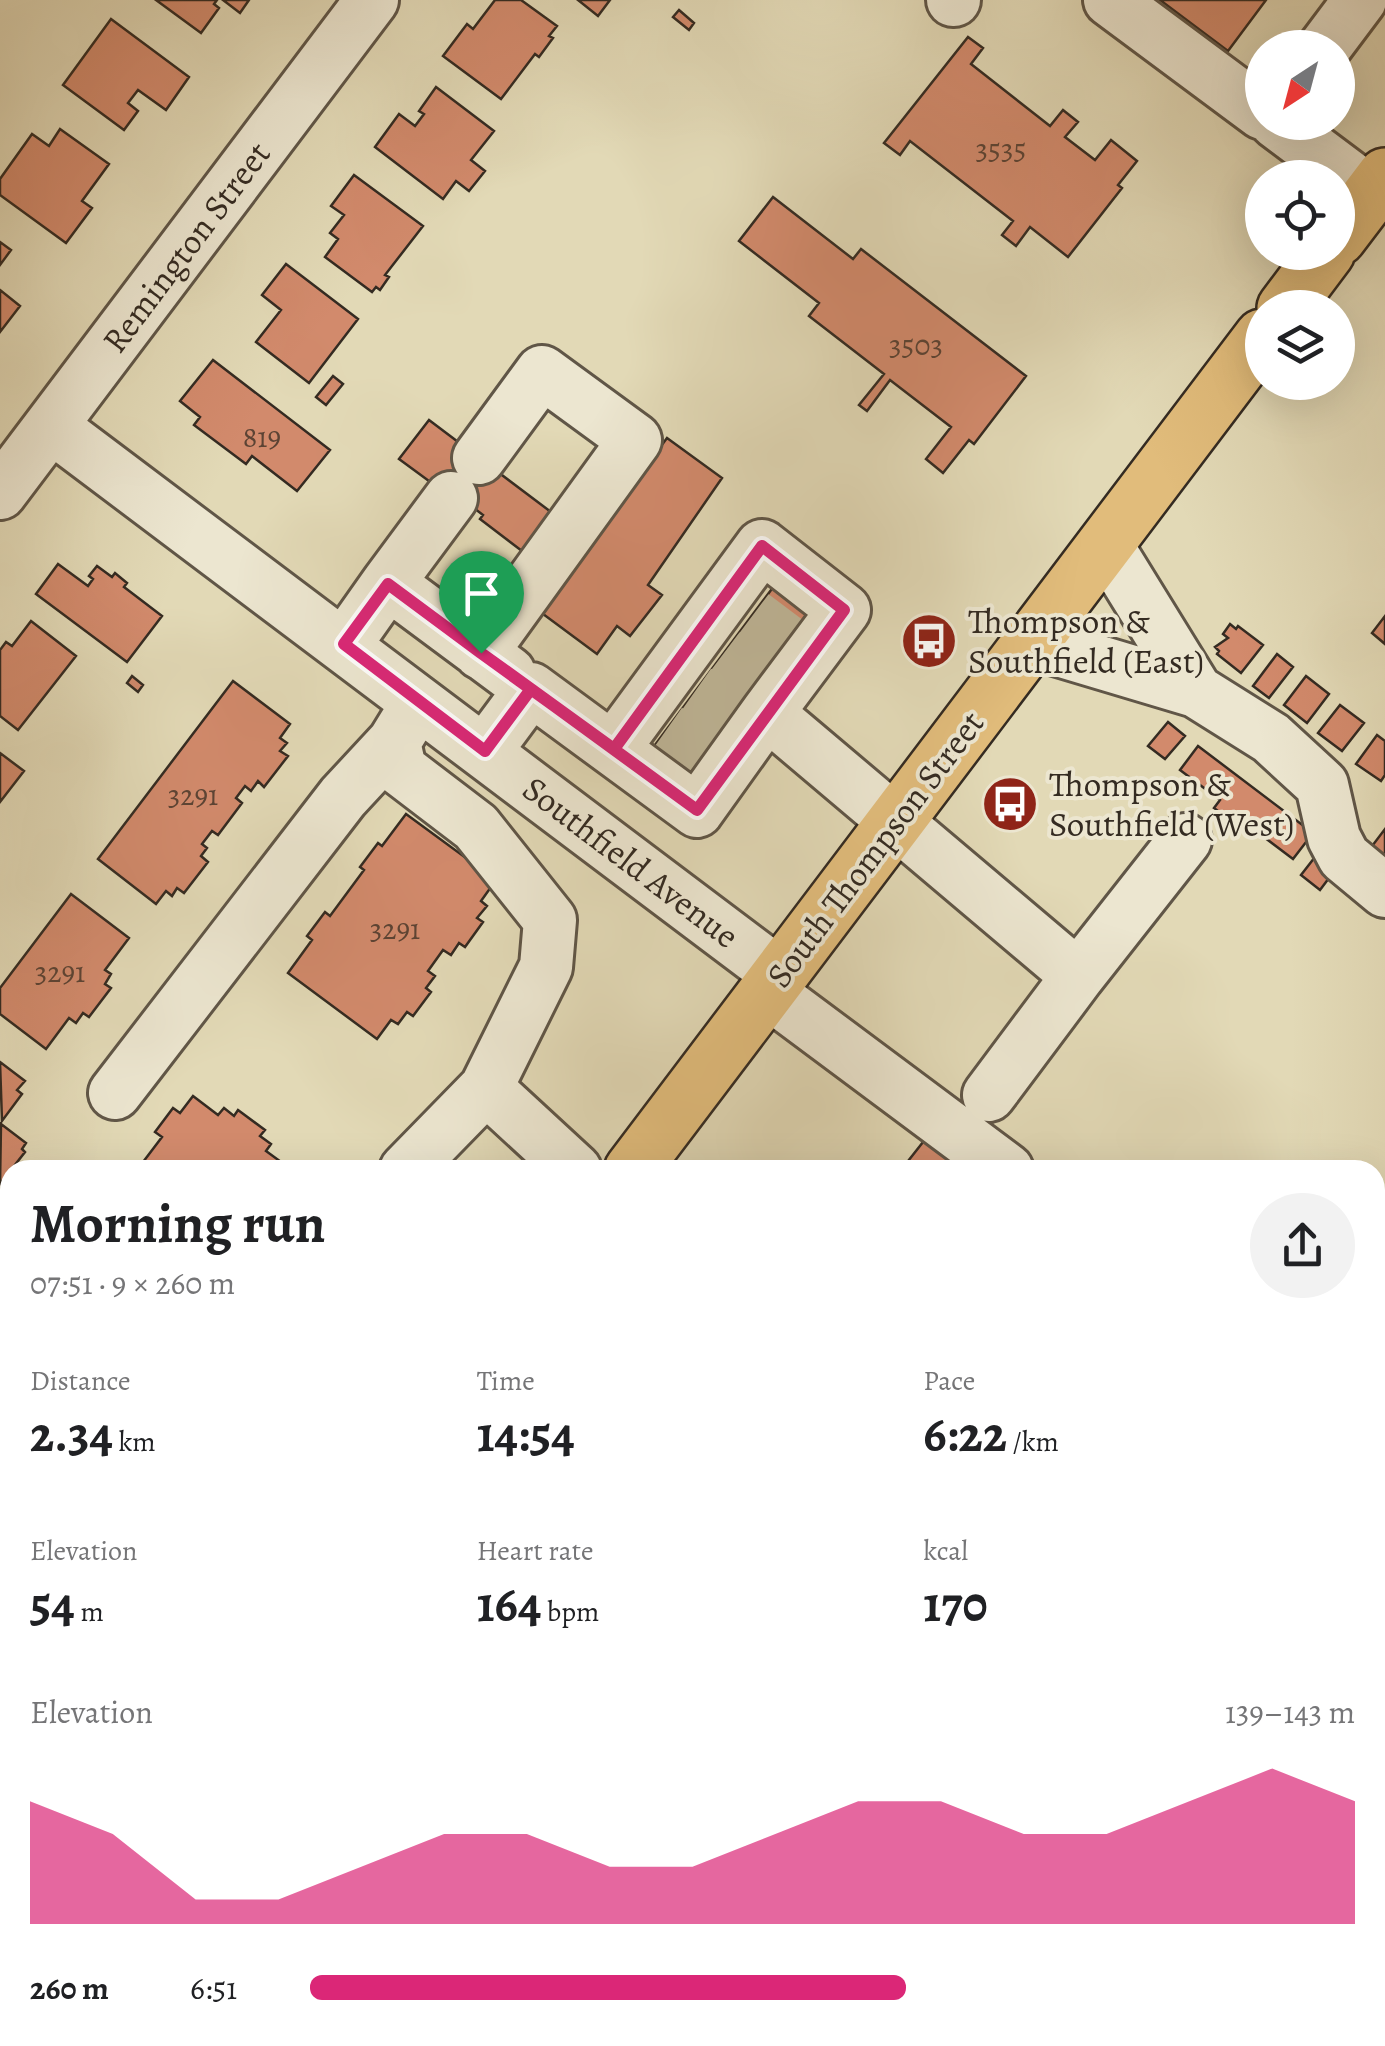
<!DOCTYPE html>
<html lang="en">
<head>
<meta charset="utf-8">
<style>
	body { margin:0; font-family:Alegreya,serif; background:#f2f2f2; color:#202124; height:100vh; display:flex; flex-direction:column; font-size:38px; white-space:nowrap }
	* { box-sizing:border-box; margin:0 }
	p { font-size:32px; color:#757577 }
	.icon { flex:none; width:55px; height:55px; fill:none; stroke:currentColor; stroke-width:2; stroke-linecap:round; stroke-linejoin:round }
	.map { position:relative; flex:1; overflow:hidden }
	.side { position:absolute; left:0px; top:1160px; width:1385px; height:888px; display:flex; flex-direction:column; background:#fff; border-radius:30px 30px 0 0; box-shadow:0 10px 40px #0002 }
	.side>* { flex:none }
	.needle { width:65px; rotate:216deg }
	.fabs { position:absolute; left:1245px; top:30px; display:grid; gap:20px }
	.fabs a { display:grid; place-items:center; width:110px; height:110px; border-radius:50%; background:#fff; box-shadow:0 10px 40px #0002; font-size:50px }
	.pin { position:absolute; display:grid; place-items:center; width:85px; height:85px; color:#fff; margin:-102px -42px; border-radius:50% 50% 50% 0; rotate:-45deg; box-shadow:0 0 10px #0007 }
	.pin .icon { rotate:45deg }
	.round { display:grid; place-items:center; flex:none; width:105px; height:105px; border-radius:52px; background:#f2f2f2 }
	.head { display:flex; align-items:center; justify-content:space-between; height:170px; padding:0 30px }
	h1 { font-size:55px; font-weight:700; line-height:75px }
	.figures { display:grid; grid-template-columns:repeat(3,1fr); gap:15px; height:170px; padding:10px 30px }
	.figures div { display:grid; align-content:center }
	.figures b { font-size:50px; font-weight:700 }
	.figures small { font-size:28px; font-weight:400 }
	.figures p { font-size:28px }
	.chart { height:280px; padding:20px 30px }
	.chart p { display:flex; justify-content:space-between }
	.chart svg { width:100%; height:180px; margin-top:10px; fill:#db2777; opacity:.7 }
	ul { padding:0 30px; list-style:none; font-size:32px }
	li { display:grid; grid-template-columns:160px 120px 1fr; align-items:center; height:75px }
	li i { height:25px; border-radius:12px; background:#db2777 }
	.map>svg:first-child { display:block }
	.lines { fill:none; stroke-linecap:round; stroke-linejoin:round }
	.stream { stroke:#6e8177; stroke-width:11 }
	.building { fill:#d28a6c; stroke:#342b22; stroke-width:2.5 }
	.minor-tunnel { stroke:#bfb698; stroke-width:52; stroke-dasharray:52 26; stroke-linecap:butt }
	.minor-casing { stroke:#605647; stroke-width:58 }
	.highway-casing { stroke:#342b22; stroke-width:60 }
	.minor { stroke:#ece6d0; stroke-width:52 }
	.highway { stroke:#e1bc7b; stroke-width:55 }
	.route-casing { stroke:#fff; stroke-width:20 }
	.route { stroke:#db2777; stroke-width:12 }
	.labels { text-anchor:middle; stroke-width:8; stroke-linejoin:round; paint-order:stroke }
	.number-label { font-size:30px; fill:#5c4334 }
	.street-label { font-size:35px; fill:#342b22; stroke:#ece6d0 }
	.poi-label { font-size:35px; fill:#342b22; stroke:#ece6d0; text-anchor:start }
</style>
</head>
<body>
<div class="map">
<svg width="1385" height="2046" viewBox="0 0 1385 2046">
	<rect width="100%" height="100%" fill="#e2d9b6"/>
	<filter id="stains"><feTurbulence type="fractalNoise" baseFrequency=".002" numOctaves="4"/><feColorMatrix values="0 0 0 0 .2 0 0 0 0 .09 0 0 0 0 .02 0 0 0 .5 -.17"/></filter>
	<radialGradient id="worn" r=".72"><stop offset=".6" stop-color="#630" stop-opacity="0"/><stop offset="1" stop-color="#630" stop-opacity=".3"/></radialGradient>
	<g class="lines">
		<path class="stream" d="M 151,2038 L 168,2046"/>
	</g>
	<path class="building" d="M 156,0 L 217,0 L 214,4 L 219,8 L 201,33 Z
		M 223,0 L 249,0 L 240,13 Z
		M 495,0 L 521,0 L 557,26 L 549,36 L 553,38 L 539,57 L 535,54 L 501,99 L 443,56 L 467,24 L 473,29 Z
		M 578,0 L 610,0 L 598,16 Z
		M 1160,0 L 1266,0 L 1228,51 Z
		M 679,10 L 694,23 L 689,30 L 673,17 Z
		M 111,19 L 189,77 L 166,110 L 138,90 L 128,103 L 138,111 L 124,130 L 63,85 Z
		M 968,37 L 983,48 L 971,64 L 1050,126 L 1063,110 L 1078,122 L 1065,137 L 1095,160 L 1111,140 L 1137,161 L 1118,185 L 1122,188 L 1068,257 L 1030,227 L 1016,246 L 1002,235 L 1013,221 L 910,141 L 900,155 L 884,143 Z
		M 436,87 L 494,131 L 471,160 L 485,171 L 469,191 L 456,181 L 443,199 L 375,147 L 399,114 L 415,126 L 424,114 L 419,111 Z
		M 60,129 L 109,164 L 82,201 L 92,208 L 66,243 L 0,195 L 0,179 L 32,134 L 49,146 Z
		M 354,175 L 423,226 L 385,275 L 389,277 L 380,290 L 376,287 L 372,292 L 325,257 L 338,239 L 330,233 L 344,215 L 331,206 Z
		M 773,197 L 853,259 L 861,249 L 1026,376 L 974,444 L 969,440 L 943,473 L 926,459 L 951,427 L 890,380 L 867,411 L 859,405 L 884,374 L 809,316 L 819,303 L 739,241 Z
		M 0,242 L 11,250 L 0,265 Z
		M 286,264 L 358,319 L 309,383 L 256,342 L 281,310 L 262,295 Z
		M 0,290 L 20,306 L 0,332 Z
		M 213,360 L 330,450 L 297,491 L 252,456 L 246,464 L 194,425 L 200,417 L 180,401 Z
		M 333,376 L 343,384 L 326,405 L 316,397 Z
		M 429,420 L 551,512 L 522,551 L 480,519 L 483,515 L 466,502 L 463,506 L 399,459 Z
		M 667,438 L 722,478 L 648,585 L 662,595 L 630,636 L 617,626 L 597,654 L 539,611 Z
		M 58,564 L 88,586 L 93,579 L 89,576 L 97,566 L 112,577 L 115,573 L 127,583 L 124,587 L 162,616 L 127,662 L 36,594 Z
		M 780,578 L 820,608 L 682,791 L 643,761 Z
		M 1385,616 L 1385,644 L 1372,633 Z
		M 31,621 L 76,656 L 18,730 L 0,716 L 0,650 L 6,642 L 12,646 Z
		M 1230,624 L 1236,629 L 1238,626 L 1263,645 L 1241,673 L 1217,654 L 1219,651 L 1215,647 L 1228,638 L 1223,634 Z
		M 1277,654 L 1293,667 L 1269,698 L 1253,686 Z
		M 132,676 L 143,685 L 138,692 L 127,683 Z
		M 1306,676 L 1329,694 L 1307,723 L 1284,705 Z
		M 233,681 L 290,724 L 280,738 L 287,743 L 280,751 L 288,756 L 264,787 L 258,781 L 251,791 L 245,786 L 236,798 L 242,803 L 218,835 L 212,831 L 202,844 L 207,848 L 201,856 L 208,862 L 184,893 L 177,888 L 172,896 L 166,891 L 156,904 L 98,859 Z
		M 1340,705 L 1364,723 L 1342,751 L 1318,733 Z
		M 1168,722 L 1185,736 L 1165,759 L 1148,746 Z
		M 1377,735 L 1385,741 L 1385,775 L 1381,781 L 1356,764 Z
		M 1198,746 L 1313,833 L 1293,859 L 1236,816 L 1231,821 L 1214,808 L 1220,800 L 1180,770 Z
		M 0,753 L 24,771 L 0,802 Z
		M 406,814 L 496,880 L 481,901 L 487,906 L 477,918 L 483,922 L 465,947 L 459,943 L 451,955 L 443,950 L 428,971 L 435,976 L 426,988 L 431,992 L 413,1016 L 407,1012 L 398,1024 L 391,1020 L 377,1039 L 288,973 L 312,940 L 307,936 L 325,912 L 330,916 L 364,870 L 360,867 L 378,843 L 382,846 Z
		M 1385,829 L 1385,876 L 1363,858 Z
		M 1322,848 L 1341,862 L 1320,890 L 1301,875 Z
		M 71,894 L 129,938 L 105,970 L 111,974 L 105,984 L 111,988 L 89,1017 L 83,1013 L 76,1023 L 69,1018 L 46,1049 L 0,1014 L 0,988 Z
		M 0,1062 L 25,1081 L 17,1090 L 22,1094 L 2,1121 Z
		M 193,1096 L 218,1115 L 224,1108 L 234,1116 L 238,1110 L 265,1130 L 260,1136 L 271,1144 L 266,1151 L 292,1170 L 137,1170 L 162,1137 L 155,1132 L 173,1108 L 180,1113 Z
		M 1,1124 L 26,1143 L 22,1149 L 25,1152 L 0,1184 Z
		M 927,1137 L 970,1170 L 901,1170 Z
		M 5,1287 L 10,1291 L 10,1429 L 0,1421 L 0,1294 Z
		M 1375,1438 L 1385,1446 L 1385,1525 L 1375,1517 Z
		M 1375,1571 L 1385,1579 L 1385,1648 L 1375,1640 Z
		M 1375,1731 L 1385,1739 L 1385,1799 L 1375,1812 Z
		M 1385,1870 L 1385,1951 L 1375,1964 L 1375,1883 Z
		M 1234,2038 L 1246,2044 L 1251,2038 L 1256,2038 L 1267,2046 L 1228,2046 Z"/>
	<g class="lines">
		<path class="minor-tunnel" d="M 753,615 L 793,645
			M 724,653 L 764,683
			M 696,690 L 737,719
			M 667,729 L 708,758"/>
		<g class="minor-casing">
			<path id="minor" d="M 953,0 L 954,0
				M 1110,0 L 1262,113
				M 1324,48 L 1360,0
				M 1276,122 L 1372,194
				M 51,426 L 780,975
				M 479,458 L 542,372 L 635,440 L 481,653
				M 0,493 L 372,0
				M 388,583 L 451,498
				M 1032,642 L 1196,691 L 1106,545
				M 345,644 L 388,583 L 509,673
				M 1196,691 L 1271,738 L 1322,785 L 1334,838 L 1344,857 L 1385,891
				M 418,703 L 394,742 L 400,769 L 476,827 L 550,920 L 546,967 L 486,1088 L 575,1170
				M 613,749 L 762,546 L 844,610 L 767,713
				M 485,751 L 531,689 L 697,811 L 767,713 L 1078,976 L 989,1095
				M 1078,976 L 1185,840
				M 767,991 L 1007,1170
				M 115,1093 L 343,797 L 394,742
				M 406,1170 L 486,1088
				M 0,1590 L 10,1577
				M 0,1767 L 10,1775"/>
		</g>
		<g class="highway-casing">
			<path id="highway" d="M 1338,238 L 1385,176
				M 1285,308 L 1327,252
				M 632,1170 L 1262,337
				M 0,2008 L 10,1995"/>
		</g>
		<use href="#minor" class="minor"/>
		<use href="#highway" class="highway"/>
	</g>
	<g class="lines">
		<g class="route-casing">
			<path id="route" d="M 481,653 L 388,584 L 344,644 L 485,751 L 531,689 L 697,810 L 844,610 L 762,546 L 614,749 L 481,653"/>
		</g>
		<use href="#route" class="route"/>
	</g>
	<defs>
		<g id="bus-disc" transform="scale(2.875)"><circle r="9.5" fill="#8f2418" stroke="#ece6d0"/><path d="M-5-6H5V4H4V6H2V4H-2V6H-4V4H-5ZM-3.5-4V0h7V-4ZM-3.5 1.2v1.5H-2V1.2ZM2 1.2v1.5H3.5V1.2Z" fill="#fff"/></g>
	</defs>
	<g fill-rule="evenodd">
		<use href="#bus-disc" x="929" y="641"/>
		<use href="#bus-disc" x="1010" y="804"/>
	</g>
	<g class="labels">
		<g class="number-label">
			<text x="1001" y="159">3535</text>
			<text x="916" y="355">3503</text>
			<text x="262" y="447">819</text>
			<text x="193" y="805">3291</text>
			<text x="395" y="939">3291</text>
			<text x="60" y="982">3291</text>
		</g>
		<g class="street-label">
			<text transform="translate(186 247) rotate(-53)" y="12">Remington Street</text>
			<text transform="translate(875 849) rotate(-53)" y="12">South Thompson Street</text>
			<text transform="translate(631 862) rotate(37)" y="12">Southfield Avenue</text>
		</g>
		<g class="poi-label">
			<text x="968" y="633">Thompson &amp;<tspan x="968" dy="40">Southfield (East)</tspan></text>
			<text x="1049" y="796">Thompson &amp;<tspan x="1049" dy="40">Southfield (West)</tspan></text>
		</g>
	</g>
	<rect width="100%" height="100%" filter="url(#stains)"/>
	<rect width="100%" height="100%" fill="url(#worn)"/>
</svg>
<div class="fabs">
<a><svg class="needle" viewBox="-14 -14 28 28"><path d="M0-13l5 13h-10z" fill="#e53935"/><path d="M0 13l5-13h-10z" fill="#757577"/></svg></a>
<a><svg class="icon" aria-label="locate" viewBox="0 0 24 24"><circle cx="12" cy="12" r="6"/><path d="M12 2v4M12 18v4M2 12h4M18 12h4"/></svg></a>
<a><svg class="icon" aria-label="layers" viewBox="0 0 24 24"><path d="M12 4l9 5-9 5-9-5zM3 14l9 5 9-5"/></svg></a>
</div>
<div class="pin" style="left:481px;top:653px;background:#1e9e55"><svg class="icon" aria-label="arrive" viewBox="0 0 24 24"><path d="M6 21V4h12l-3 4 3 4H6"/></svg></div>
<section class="side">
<div class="head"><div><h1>Morning run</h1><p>07:51 · 9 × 260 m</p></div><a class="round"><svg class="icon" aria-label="share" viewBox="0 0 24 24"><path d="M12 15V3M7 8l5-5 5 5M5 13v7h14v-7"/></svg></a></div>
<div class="figures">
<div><p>Distance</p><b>2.34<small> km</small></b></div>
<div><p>Time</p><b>14:54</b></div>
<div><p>Pace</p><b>6:22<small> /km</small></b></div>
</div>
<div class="figures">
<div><p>Elevation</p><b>54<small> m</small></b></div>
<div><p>Heart rate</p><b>164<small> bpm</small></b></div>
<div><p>kcal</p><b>170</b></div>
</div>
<div class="chart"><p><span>Elevation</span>139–143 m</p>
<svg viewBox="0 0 160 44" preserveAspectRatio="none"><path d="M0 44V14L10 22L20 38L30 38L40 30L50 22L60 22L70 30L80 30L90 22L100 14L110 14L120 22L130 22L140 14L150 6L160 14V44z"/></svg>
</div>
<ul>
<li><b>260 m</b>6:51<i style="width:57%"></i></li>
</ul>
</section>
</div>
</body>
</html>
